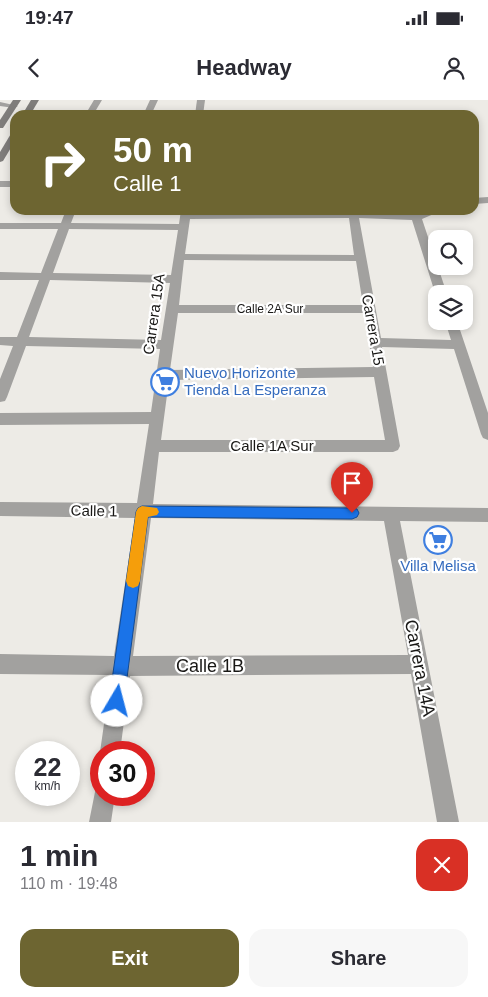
<!DOCTYPE html>
<meta charset="utf-8">
<style>
body{margin:0;font-family:Arial,sans-serif;background:#f7f7f7;color:#2b2b33;height:100vh;display:flex;flex-direction:column;font-size:19px;white-space:nowrap}
*{box-sizing:border-box;margin:0}
p{font-size:16px;color:#7c7c81}
.icon{flex:none;width:28px;height:28px;fill:none;stroke:currentColor;stroke-width:2;stroke-linecap:round;stroke-linejoin:round}
.map{position:relative;height:722px;overflow:hidden}
.sheet{display:flex;flex-direction:column;background:#fff;flex:1}
.sheet>*{flex:none}
.top-card{position:absolute;left:10px;top:10px;width:469px;height:105px;border-radius:15px;box-shadow:0 2px 8px #0003;background:#6d6531;color:#fff;overflow:hidden}
.fabs{position:absolute;left:428px;top:130px;display:grid;gap:10px}
.fabs a{display:grid;place-items:center;width:45px;height:45px;border-radius:10px;background:#fff;box-shadow:0 2px 8px #0003;font-size:25px}
.speed{position:absolute;left:15px;top:641px;display:flex;gap:10px;font-size:25px;font-weight:700;text-align:center}
.speed>*{display:grid;place-content:center;width:65px;height:65px;border-radius:50%;background:#fff;box-shadow:0 2px 8px #0003;line-height:1}
.speed small{font-size:12px;font-weight:400}
.speed .limit{border:8px solid #d22;background:#fff;color:#111}
.pin{position:absolute;display:grid;place-items:center;width:42px;height:42px;color:#fff;margin:-51px -21px;border-radius:50% 50% 50% 0;rotate:-45deg;box-shadow:0 0 5px #0007}
.pin .icon{rotate:45deg}
.me{position:absolute;width:55px;margin:-28px;rotate:8deg;stroke-linejoin:round;filter:drop-shadow(0 0 4px #0008)}
.turn{display:flex;align-items:center;gap:18px;height:105px;padding:0 20px;font-size:22px}
.turn .icon{width:65px;height:65px;stroke-width:2.5}
.turn b{display:block;font-size:35px;line-height:42px}
.round{display:grid;place-items:center;flex:none;width:52px;height:52px;border-radius:15px;background:#f7f7f7}
.overview{display:flex;align-items:center;justify-content:space-between;height:85px;padding:0 20px}
h1{font-size:30px;font-weight:800;line-height:38px}
.button{display:flex;gap:10px;margin-top:auto;padding:10px 20px}
.button a{flex:1;height:58px;border-radius:15px;background:#6d6531;color:#fff;font-size:20px;font-weight:800;line-height:58px;text-align:center}
.button a+a{background:#f7f7f7;color:#2b2b33}
.status{display:flex;justify-content:space-between;align-items:center;height:35px;padding:0 25px;background:#fff;direction:ltr}
.status svg{height:14px;fill:currentColor}
header{display:flex;justify-content:space-between;align-items:center;height:65px;padding:0 20px;background:#fff;font-size:22px;font-weight:800}
.map>svg:first-child{display:block}
</style>
<div class="status"><b>19:47</b><svg viewBox="0 0 49 12"><path d="M0 12V9h3v3zM5 12V6h3v6zM10 12V3h3v9zM15 12V0h3v12zM26 1h20v11H26zM47 4h2v5h-2z"/></svg></div>
<header><svg class="icon" aria-label="back" viewBox="0 0 24 24"><path d="M15 5l-7 7 7 7"/></svg>Headway<svg class="icon" aria-label="person" viewBox="0 0 24 24"><circle cx="12" cy="8" r="4"/><path d="M4 21q1-7 8-7t8 7"/></svg></header>
<div class="map">
<svg width="488" height="722" viewBox="0 0 488 722">
<rect width="100%" height="100%" fill="#edebe6"/>
<g fill="none" stroke-linecap="round" stroke-linejoin="round">
<path stroke="#a3a19d" stroke-width="2" stroke-dasharray="1 1" stroke-linecap="butt" d="M43 13 57 15"/>
<g fill="#a2a19f" fill-rule="evenodd">
<path d="M94 0H102L93 15H85Z"/>
<path d="M150 0H158L151 15H145L144 13Z"/>
<path d="M197 0H205L203 15H195Z"/>
<path d="M0 2 18 6 14 8 0 6Z"/>
<rect x="0" y="81" width="15" height="6"/>
<path d="M488 97V103L474 104V98Z"/>
<path d="M66 110H76L71 123 179 124 181 110H191V113L391 112 415 114 428 110H443L422 119 447 194H436V196L412 120 359 118 381 238 451 240 445 221H457L488 313V340L483 338 481 334 454 249 382 247 400 346 398 350 393 352H159L153 404 488 408V422L400 421 459 722H437L411 574 130 576 120 652H101V656L100 652 111 575 0 574V554L114 556 135 418 0 416V402L137 403 149 324 0 325V313L151 312 160 249 26 246 7 297 5 301 0 302V279L13 246 0 245V237H17L39 180H0V172L41 173 58 129H0V123H61ZM349 118 354 155 185 154 190 119ZM69 129 178 130 171 175 53 173ZM184 160 356 161 363 205H179ZM50 180 170 183 161 240 29 237ZM178 213H364L373 267 170 270ZM374 277 385 340H161L169 280ZM151 418 384 421 408 555 133 556Z"/>
<path d="M101 685V695H115L111 722H89L96 687Z"/>
</g>
<g fill="#7f7d7b" fill-rule="evenodd">
<path d="M13 0H21L3 28H0V20Z"/>
<path d="M31 0H39L30 15H22Z"/>
<path d="M15 31V41L3 61 0 62V52L12 32Z"/>
</g>
</g>
<path fill="#1a73e8" stroke="#114b97" d="M142 406 352 408 357 409 359 413 357 417 352 419 148 417 124 601 122 606 117 608 111 606 109 601 136 412 138 408Z"/>
<path fill="#f59e0b" d="M142 406 157 408 159 412 157 415 148 417 140 481 138 486 133 488 128 486 126 481 136 412 138 408Z"/>
<defs>
<symbol id="supermarket-ring" viewBox="-11 -11 22 22"><circle r="9.5" fill="#fff" stroke="#3f7fe0" stroke-width="1.5"/><path d="M-6-5.5h2.5l.6 2H6L4.5 2H-2.5L-4.4-4H-6ZM-1.5 3.2a1.3 1.3 0 1 0 .1 0ZM3 3.2a1.3 1.3 0 1 0 .1 0Z" fill="#3f7fe0"/></symbol>
</defs>
<g fill-rule="evenodd">
<use href="#supermarket-ring" x="149" y="266" width="32" height="32"/>
<use href="#supermarket-ring" x="422" y="424" width="32" height="32"/>
</g>
<g text-anchor="middle" stroke-width="4.5" stroke-linejoin="round" paint-order="stroke">
<g font-size="12" fill="#181715" stroke="#fff">
<text x="270" y="213">Calle 2A Sur</text>
</g>
<g font-size="15" fill="#181715" stroke="#fff">
<text transform="translate(154 214) rotate(-82)" y="5">Carrera 15A</text>
<text transform="translate(373 230) rotate(80)" y="5">Carrera 15</text>
<text x="272" y="351">Calle 1A Sur</text>
<text transform="translate(94 411) rotate(1)" y="5">Calle 1</text>
</g>
<g font-size="15" fill="#366cbe" stroke="#fff" text-anchor="start">
<text x="184" y="278">Nuevo Horizonte<tspan x="184" dy="17">Tienda La Esperanza</tspan></text>
<text x="438" y="471" text-anchor="middle">Villa Melisa</text>
</g>
<g font-size="18" fill="#181715" stroke="#fff">
<text x="210" y="572">Calle 1B</text>
<text transform="translate(420 568) rotate(79)" y="6">Carrera 14A</text>
</g>
</g>
</svg>
<div class="fabs">
<a><svg class="icon" aria-label="search" viewBox="0 0 24 24"><circle cx="10" cy="10" r="6"/><path d="M15 15l6 6"/></svg></a>
<a><svg class="icon" aria-label="layers" viewBox="0 0 24 24"><path d="M12 4l9 5-9 5-9-5zM3 14l9 5 9-5"/></svg></a>
</div>
<div class="speed"><div>22<small>km/h</small></div><div class="limit">30</div></div>
<div class="pin" style="left:352px;top:413px;background:#d93025"><svg class="icon" aria-label="arrive" viewBox="0 0 24 24"><path d="M6 21V4h12l-3 4 3 4H6"/></svg></div>
<svg class="me" style="left:117px;top:601px" viewBox="-20 -20 40 40"><circle r="19" fill="#fff"/><path d="M0-13L10 11 0 6-10 11z" fill="#1a73e8"/></svg>
<div class="top-card">
<div class="turn"><svg class="icon" aria-label="right" viewBox="0 0 24 24"><path d="M7 20v-9h11M14 6l5 5-5 5"/></svg><div><b>50 m</b>Calle 1</div></div>
</div>
</div>
<section class="sheet">
<div class="overview"><div><h1>1 min</h1><p>110 m · 19:48</p></div><a class="round" style="background:#d93025;color:#fff"><svg class="icon" aria-label="close" viewBox="0 0 24 24"><path d="M6 6l12 12M18 6L6 18"/></svg></a></div>
<div class="button"><a>Exit</a><a>Share</a></div>
</section>
